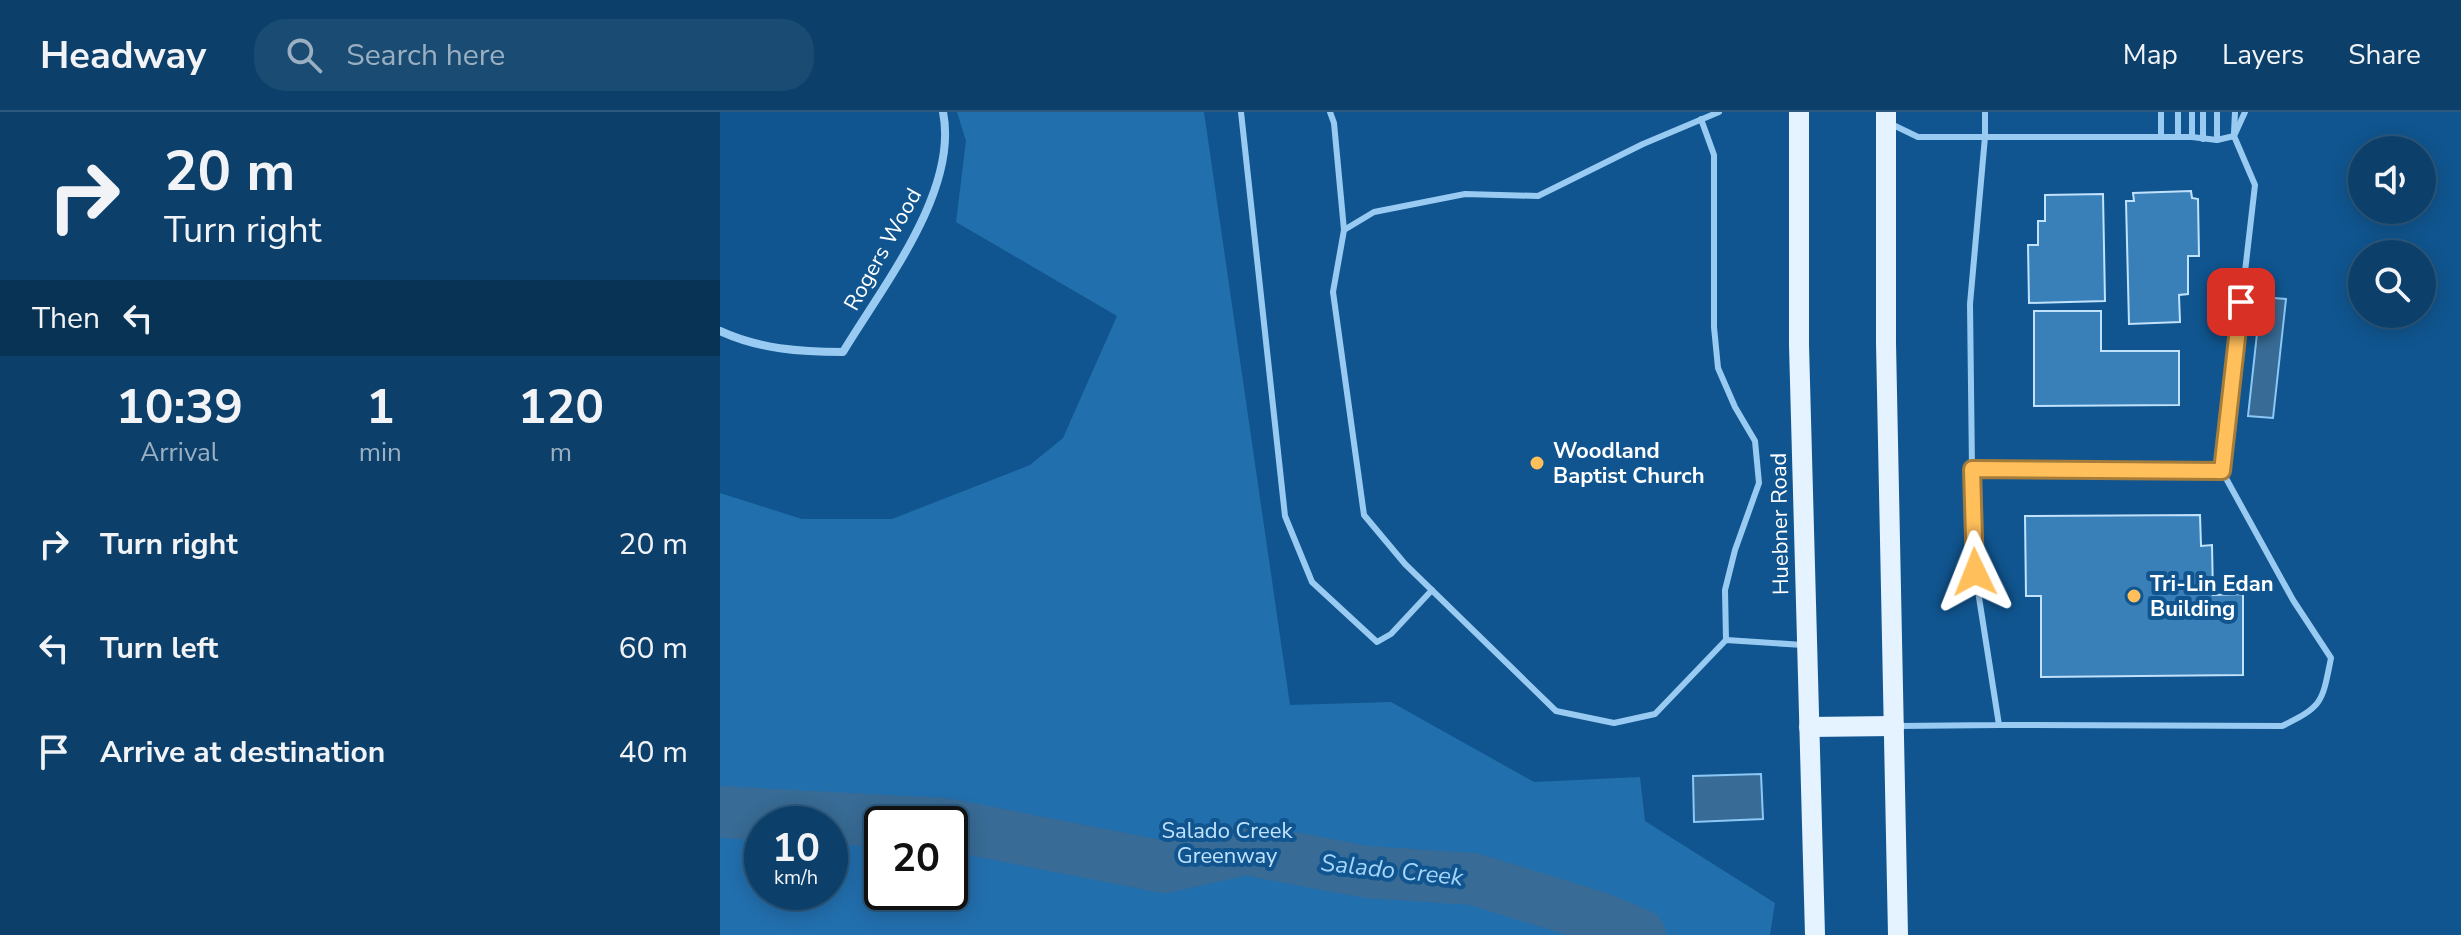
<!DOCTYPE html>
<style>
body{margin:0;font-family:"Nunito Sans",sans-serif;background:#1a4b73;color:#f1f3f6;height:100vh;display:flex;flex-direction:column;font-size:30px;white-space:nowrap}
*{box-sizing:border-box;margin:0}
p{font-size:26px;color:#9aafc1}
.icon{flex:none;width:44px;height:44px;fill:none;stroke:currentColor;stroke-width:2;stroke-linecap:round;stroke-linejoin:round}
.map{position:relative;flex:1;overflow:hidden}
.sheet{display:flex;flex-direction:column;background:#0c406b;width:720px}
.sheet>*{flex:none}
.top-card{background:#0c406b;color:#f1f3f6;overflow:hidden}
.controls{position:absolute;left:1628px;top:24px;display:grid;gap:16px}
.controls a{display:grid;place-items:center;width:88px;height:88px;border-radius:50%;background:#0c406b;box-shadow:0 4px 20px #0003,0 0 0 2px #2c597e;font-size:40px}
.speed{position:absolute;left:24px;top:694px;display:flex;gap:16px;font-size:40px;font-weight:700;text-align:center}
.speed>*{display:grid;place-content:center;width:104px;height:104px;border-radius:50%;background:#0c406b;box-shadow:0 4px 20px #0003,0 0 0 2px #2c597e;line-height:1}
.speed small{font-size:20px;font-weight:400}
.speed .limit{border:4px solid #111;border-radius:12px;background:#fff;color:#111}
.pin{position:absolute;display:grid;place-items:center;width:68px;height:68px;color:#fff;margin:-34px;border-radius:16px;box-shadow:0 4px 12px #0006}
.me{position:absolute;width:88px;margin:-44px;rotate:358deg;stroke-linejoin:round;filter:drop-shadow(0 0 6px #0008)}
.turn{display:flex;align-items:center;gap:28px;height:168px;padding:0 32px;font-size:36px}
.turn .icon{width:104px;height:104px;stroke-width:2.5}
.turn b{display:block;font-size:56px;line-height:68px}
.then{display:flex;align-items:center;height:76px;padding:0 32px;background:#0003;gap:16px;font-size:30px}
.eta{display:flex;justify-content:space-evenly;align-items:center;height:136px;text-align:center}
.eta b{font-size:48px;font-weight:700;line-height:56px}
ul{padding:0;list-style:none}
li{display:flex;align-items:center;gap:24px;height:104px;padding:0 32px}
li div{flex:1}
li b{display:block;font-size:30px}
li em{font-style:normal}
header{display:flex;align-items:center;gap:48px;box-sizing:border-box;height:112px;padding:0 40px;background:#0c406b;border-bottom:2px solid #2c597e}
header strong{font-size:38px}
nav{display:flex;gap:44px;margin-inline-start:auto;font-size:28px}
.search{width:560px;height:72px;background:#1a4b73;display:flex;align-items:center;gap:20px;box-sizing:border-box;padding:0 28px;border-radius:32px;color:#9aafc1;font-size:30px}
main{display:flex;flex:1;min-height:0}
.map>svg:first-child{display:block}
</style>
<header>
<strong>Headway</strong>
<div class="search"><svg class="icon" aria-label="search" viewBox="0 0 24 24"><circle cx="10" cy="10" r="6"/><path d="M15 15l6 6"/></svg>Search here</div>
<nav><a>Map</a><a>Layers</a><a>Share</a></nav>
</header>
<main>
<section class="sheet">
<div class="top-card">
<div class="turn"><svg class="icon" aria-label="right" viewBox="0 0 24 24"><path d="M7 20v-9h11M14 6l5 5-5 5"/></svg><div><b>20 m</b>Turn right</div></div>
<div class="then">Then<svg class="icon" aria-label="left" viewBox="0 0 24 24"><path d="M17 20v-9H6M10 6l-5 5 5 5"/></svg></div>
</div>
<div class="eta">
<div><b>10:39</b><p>Arrival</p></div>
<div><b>1</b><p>min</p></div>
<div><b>120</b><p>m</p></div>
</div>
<ul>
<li><svg class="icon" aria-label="right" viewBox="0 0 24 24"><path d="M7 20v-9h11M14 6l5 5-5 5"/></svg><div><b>Turn right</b></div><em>20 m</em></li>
<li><svg class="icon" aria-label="left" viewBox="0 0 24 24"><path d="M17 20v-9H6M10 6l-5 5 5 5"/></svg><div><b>Turn left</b></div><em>60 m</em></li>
<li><svg class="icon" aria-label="arrive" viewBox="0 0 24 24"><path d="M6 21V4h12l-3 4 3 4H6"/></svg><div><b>Arrive at destination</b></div><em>40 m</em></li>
</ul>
</section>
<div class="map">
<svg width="1741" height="823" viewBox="0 0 1741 823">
<rect width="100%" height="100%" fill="#10558f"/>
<path fill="#226fae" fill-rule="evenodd" d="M237 0H484L570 593 671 590 814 670 920 665 925 709 1055 791 1050 823H0V381L82 407H172L310 353 343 326 397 204 236 110 246 29ZM42 712H110V780H42ZM162 712H230V780H162Z"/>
<g fill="#386b95" stroke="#8bc8f6" stroke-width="2">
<path d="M1541 185 1566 187 1553 306 1528 304Z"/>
<path d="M1041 662 1043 707 974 710 973 664Z"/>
</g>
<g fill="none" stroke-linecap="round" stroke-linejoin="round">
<g stroke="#386b95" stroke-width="52">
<path d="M0 700 223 712"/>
<path d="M230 713 444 755 525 737 647 760 753 767 877 805 920 823"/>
</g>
</g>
<g fill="#397fb8" stroke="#c1e2fd" stroke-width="2">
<path d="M1471 79 1472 86 1478 87 1479 144H1468V182L1459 183 1460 210 1409 212 1406 89H1414L1413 81Z"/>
<path d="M1383 82 1385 189 1309 191 1308 133H1318V109H1325V83Z"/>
<path d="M1314 199H1381V239H1459V293L1314 294Z"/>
<path d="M1480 403 1481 434 1492 433 1493 483 1523 482V563L1321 565V484H1306L1305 404Z"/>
</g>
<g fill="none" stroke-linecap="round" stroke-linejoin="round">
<g stroke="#99cbf2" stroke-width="6">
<path d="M521 0 565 404 592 470 657 530 671 522 712 478"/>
<path d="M610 0 614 11 624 118"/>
<path d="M999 0 923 32 818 84 745 82 654 100 624 118 613 180 644 403 685 452 836 599 894 611 935 602 1006 528 1083 533"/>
<path d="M1458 0V25"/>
<path d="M981 7 994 43V215L998 256 1015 295 1035 329 1039 371 1015 438 1005 478 1006 528"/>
<path d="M1169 11 1198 25H1472L1497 28 1514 24 1535 73 1502 359 1252 357 1250 192 1265 25V0"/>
<path d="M1514 21 1515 0"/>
<path d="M1514 24 1525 0"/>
<path d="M1441 25V0"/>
<path d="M1472 25V0"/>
<path d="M1483 27V0"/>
<path d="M1497 28V0"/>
<path d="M1279 613 1562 614C1603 594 1602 591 1611 546L1573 488 1502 359"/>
<path d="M1178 614 1279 613 1255 460 1252 357"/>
</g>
<path stroke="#99cbf2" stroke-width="8" d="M0 219C39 237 80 240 123 240 162 175 239 79 223 0"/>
<g stroke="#e5f2ff" stroke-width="20">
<path d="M1079 0V233L1095 823"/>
<path d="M1166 0V231L1178 823"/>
<path d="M1089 615 1174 614"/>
</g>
</g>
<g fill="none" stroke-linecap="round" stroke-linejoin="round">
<defs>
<path id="route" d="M1255 460 1252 357 1502 359 1521 190"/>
</defs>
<use href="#route" stroke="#a67c3b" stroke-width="20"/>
<use href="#route" stroke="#ffbf5b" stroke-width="14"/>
</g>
<g fill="#ffbf5b" stroke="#10558f" stroke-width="3">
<circle cx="817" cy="351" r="8"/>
<circle cx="1414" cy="484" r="8"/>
</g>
<g text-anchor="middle" stroke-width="8" stroke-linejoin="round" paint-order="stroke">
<g font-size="22" fill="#fff" stroke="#10558f">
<text transform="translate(162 137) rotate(-61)" y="8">Rogers Wood</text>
<text transform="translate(1059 412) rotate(-91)" y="8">Huebner Road</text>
</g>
<g font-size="22" font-weight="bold" fill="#fff" stroke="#10558f" text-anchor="start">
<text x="833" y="346">Woodland<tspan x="833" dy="25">Baptist Church</tspan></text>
<text x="1430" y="479">Tri-Lin Edan<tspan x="1430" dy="25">Building</tspan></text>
</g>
<g font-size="22" fill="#c1e2fd" stroke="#10558f">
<text x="507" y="726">Salado Creek<tspan x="507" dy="25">Greenway</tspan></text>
</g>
<g font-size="24" font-style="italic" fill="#a5d5fa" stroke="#10558f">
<text transform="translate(672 758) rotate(6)" y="8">Salado Creek</text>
</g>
</g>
</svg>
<div class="controls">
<a><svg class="icon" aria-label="sound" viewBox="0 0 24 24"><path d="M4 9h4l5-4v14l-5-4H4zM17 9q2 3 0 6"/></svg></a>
<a><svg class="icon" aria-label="search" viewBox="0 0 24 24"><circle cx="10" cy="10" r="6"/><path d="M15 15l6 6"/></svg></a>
</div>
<div class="speed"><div>10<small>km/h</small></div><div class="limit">20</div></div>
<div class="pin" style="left:1521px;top:190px;background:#d93025"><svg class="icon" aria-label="arrive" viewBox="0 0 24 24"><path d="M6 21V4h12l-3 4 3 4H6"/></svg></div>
<svg class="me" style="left:1255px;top:460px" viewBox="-20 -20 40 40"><path d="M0-17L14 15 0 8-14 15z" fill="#ffbf5b" stroke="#fff" stroke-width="4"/></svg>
</div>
</main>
